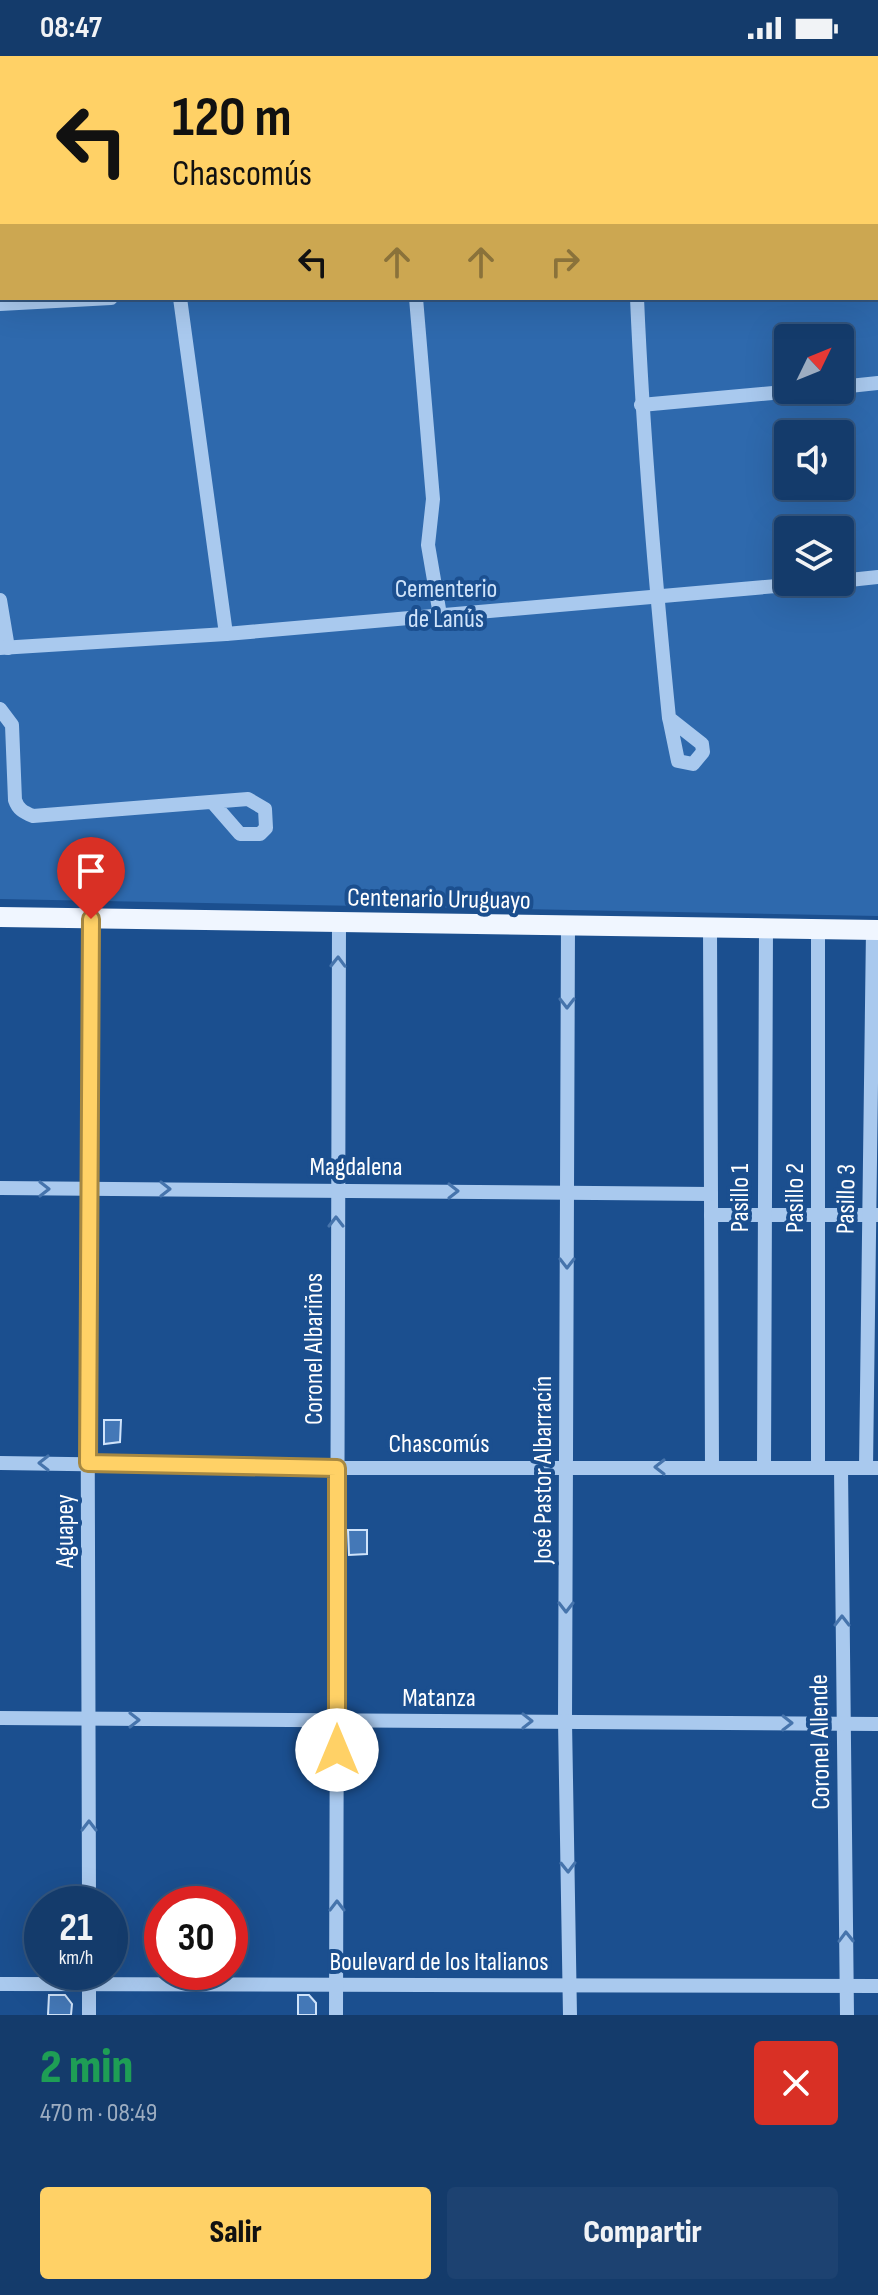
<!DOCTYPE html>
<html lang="es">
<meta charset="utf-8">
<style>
body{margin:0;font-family:"Sofia Sans Condensed",sans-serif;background:#1d4271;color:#f1f3f6;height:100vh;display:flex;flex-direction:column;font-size:30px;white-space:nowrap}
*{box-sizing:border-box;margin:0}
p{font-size:26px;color:#9dadc1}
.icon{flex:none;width:44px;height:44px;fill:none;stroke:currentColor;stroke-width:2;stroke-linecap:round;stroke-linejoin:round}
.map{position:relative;height:1959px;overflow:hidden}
.sheet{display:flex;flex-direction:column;background:#143b6b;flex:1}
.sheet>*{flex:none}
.top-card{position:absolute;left:0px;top:0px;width:878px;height:244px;box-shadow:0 8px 32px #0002,0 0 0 2px #33557e;background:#ffd166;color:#111;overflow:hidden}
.needle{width:52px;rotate:47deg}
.controls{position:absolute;left:774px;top:268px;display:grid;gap:16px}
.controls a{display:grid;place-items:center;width:80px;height:80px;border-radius:8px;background:#143b6b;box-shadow:0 8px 32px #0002,0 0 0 2px #33557e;font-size:40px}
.speed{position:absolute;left:24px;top:1830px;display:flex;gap:16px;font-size:40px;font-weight:700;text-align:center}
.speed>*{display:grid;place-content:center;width:104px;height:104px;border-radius:50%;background:#143b6b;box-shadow:0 8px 32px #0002,0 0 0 2px #33557e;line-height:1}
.speed small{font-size:20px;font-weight:400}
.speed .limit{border:12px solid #d22;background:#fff;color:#111}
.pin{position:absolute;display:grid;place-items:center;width:68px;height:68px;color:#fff;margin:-82px -34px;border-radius:50% 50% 50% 0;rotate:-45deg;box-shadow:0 0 8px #0007}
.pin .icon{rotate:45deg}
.me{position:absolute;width:88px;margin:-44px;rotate:0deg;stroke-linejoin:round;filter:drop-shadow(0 0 6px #0008)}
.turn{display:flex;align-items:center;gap:28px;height:168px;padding:0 40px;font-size:36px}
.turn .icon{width:104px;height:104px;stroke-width:2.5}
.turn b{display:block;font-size:56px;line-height:68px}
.lanes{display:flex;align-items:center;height:76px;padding:0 40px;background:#0003;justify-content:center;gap:40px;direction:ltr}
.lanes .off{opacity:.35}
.round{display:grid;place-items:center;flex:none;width:84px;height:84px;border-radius:8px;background:#1d4271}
.headline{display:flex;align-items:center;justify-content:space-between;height:136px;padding:0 40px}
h1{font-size:48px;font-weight:800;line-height:60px;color:#1e9e55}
.action{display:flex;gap:16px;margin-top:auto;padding:16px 40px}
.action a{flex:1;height:92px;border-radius:8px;background:#ffd166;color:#111;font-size:32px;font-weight:800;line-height:92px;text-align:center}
.action a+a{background:#1d4271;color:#f1f3f6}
.status{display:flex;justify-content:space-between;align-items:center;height:56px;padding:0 40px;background:#143b6b;direction:ltr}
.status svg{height:22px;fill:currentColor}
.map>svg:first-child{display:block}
</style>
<div class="status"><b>08:47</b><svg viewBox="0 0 49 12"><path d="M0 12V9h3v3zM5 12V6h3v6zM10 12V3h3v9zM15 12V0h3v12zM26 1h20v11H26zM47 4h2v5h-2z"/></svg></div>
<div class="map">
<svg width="878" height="1959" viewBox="0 0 878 1959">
<rect width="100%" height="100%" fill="#1b4f8f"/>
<path fill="#2e69ad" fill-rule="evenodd" d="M0 0H878V860L0 843ZM2 2H876V242H2ZM788 282H840V334H788ZM788 378H840V430H788ZM788 474H840V526H788Z"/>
<g fill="#4478b7" stroke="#cfe3fa" stroke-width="2">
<path d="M104 1364H121L120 1386 104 1388Z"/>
<path d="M348 1474H367V1498L349 1499Z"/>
<path d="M49 1939H65L72 1948 71 1959H48Z"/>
<path d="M298 1939H309L316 1947V1959H298Z"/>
</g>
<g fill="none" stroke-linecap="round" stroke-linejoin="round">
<g stroke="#a9c9ee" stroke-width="14">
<path d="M179 0V2"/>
<path d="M617 0V2"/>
<path d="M872 0V2"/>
<path d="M876 46 878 70"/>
<path d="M876 180H878"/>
<path d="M180 242 226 578"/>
<path d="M416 242 433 443 428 489 440 559"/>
<path d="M637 242C643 382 655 522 669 662L670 666 678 705 693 708 703 696 702 688 669 662"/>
<path d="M0 248 111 242"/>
<path d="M840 331 878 327"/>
<path d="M641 349 805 334"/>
<path d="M840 525 878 521"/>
<path d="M0 544 8 592"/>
<path d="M0 592 226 578 823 526"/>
<path d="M0 653 12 669 15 744C18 753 23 756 33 760L248 743 265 753 266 772 260 778H240L213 747"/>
<path d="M568 869 565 1665 570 1959"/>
<path d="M710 871 712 1411"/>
<path d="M0 1132 711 1138"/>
<path d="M711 1159H878"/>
<path d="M0 1407 337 1412H878"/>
<path d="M764 1412 766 872"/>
<path d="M818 1412V873"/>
<path d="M841 1412 847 1959"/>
<path d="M866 1412 873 873"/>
<path d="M0 1662 878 1668"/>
<path d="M89 1848 87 1133 91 863"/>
<path d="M0 1928 878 1930"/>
<path d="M89 1959V1916"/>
<path d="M336 1959 339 866"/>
</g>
<path stroke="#f0f6ff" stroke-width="20" d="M0 861 878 874"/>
</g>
<defs><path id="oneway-chevron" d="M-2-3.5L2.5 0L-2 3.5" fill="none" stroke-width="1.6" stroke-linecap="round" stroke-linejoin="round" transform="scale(2)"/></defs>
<g stroke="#4674ac">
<use href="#oneway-chevron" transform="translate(338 906) rotate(-89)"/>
<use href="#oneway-chevron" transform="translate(567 947) rotate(90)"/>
<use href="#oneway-chevron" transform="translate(44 1133)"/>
<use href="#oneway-chevron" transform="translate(165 1133)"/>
<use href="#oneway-chevron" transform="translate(453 1135)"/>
<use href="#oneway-chevron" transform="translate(336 1166) rotate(-90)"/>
<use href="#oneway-chevron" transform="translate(567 1207) rotate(90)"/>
<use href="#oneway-chevron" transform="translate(44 1407) rotate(-180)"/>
<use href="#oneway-chevron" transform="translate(660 1411) rotate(-180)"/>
<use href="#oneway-chevron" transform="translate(566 1551) rotate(90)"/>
<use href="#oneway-chevron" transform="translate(842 1565) rotate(-90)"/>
<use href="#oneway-chevron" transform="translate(134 1664)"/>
<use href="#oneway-chevron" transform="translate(527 1665)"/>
<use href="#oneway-chevron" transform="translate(787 1667) rotate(1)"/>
<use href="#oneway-chevron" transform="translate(89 1770) rotate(-90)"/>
<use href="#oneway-chevron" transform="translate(568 1811) rotate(89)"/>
<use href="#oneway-chevron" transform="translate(337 1850) rotate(-90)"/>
<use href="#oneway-chevron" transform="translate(846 1881) rotate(-91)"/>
</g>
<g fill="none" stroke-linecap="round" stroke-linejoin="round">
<defs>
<path id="route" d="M91 863 88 1407 337 1412V1694"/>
</defs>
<use href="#route" stroke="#a68842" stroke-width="20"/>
<use href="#route" stroke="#ffd166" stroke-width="14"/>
</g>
<g text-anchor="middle" stroke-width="8" stroke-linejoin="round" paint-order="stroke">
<g font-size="26" fill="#cfe3fa" stroke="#1b4f8f">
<text x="446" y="541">Cementerio<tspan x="446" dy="30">de Lanús</tspan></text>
</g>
<g font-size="26" fill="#fff" stroke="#1b4f8f">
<text transform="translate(439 842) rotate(1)" y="9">Centenario Uruguayo</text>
<text x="356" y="1119">Magdalena</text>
<text transform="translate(739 1142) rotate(-90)" y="9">Pasillo 1</text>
<text transform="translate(794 1142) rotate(-90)" y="9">Pasillo 2</text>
<text transform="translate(845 1143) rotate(-89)" y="9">Pasillo 3</text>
<text transform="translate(313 1293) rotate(-90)" y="9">Coronel Albariños</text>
<text x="439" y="1396">Chascomús</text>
<text transform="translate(542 1414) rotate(-90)" y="9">José Pastor Albarracín</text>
<text transform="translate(64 1475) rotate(-90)" y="9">Aguapey</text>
<text x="439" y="1650">Matanza</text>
<text transform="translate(819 1686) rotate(-91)" y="9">Coronel Allende</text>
<text x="439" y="1914">Boulevard de los Italianos</text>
</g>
</g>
</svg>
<div class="controls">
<a><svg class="needle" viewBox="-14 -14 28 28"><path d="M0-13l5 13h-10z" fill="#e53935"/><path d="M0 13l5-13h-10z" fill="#9dadc1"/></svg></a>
<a><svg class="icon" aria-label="sound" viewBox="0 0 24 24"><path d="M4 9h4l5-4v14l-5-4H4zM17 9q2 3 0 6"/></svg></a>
<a><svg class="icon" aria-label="layers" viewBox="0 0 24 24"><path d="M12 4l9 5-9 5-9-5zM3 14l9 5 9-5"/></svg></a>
</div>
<div class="speed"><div>21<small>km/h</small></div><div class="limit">30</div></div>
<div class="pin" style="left:91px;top:863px;background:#d93025"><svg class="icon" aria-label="arrive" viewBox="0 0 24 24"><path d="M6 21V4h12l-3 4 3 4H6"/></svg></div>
<svg class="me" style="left:337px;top:1694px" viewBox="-20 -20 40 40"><circle r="19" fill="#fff"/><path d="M0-13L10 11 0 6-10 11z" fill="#ffd166"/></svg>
<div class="top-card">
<div class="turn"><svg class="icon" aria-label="left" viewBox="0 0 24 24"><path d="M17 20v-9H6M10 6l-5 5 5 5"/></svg><div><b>120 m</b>Chascomús</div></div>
<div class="lanes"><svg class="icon" aria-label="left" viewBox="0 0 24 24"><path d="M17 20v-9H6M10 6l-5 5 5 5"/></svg><svg class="icon off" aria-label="ahead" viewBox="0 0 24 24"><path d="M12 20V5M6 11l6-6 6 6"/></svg><svg class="icon off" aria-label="ahead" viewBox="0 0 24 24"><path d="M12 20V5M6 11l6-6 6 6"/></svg><svg class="icon off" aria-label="right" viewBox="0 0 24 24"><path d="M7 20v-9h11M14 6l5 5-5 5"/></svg></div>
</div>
</div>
<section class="sheet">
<div class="headline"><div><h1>2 min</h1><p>470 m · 08:49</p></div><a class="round" style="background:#d93025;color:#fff"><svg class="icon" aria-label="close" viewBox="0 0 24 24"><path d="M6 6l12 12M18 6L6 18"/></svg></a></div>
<div class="action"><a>Salir</a><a>Compartir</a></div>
</section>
